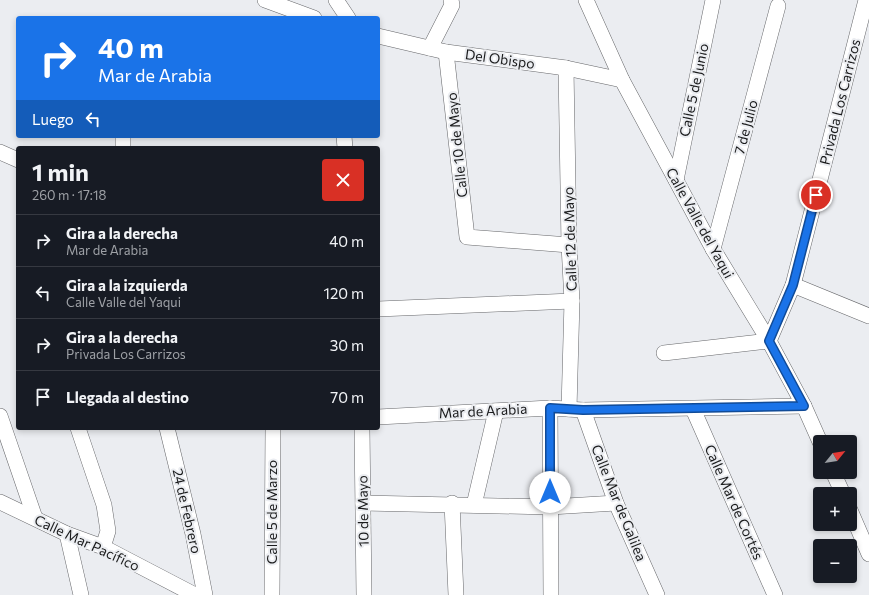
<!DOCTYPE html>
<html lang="es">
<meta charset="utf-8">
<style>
body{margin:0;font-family:Commissioner,sans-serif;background:#20242c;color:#f1f3f6;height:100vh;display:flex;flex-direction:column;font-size:15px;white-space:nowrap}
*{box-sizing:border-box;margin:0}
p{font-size:13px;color:#9ea1a6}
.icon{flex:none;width:22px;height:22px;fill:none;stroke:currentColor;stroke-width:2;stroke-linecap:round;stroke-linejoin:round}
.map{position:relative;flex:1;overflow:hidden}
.drawer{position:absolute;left:16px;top:146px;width:364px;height:284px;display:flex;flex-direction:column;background:#171b24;border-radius:4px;box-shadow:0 2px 6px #0003}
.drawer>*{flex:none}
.top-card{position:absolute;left:16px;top:16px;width:364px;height:122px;border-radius:4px;box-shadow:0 2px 6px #0003;background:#1a73e8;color:#fff;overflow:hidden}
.needle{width:26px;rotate:60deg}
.tools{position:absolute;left:813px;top:435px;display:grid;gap:8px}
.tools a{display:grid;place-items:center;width:44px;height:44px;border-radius:4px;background:#171b24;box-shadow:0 2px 6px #0003;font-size:20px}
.pin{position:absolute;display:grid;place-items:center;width:34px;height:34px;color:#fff;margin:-17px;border:2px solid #fff;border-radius:50%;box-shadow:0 1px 4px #0007}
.me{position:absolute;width:44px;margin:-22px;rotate:0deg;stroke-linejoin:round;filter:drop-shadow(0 0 3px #0008)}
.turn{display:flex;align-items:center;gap:14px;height:84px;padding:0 16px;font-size:18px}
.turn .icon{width:52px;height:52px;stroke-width:2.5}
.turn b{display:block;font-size:28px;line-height:34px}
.then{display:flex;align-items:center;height:38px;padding:0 16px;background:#0003;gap:8px;font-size:15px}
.round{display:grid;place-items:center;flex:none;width:42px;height:42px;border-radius:4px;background:#20242c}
.summary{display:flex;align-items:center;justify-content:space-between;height:68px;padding:0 16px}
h1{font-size:24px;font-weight:700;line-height:30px}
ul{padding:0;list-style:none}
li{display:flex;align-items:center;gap:12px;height:52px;padding:0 16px;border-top:1px solid #363941}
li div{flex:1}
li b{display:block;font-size:15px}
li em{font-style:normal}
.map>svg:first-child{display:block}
</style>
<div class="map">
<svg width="869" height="595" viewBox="0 0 869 595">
<rect width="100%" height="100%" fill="#ebedf1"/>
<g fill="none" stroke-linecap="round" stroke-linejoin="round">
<defs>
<g id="minor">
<path d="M265 0 314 18"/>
<path d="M336 0 348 18"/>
<path d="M586 0 622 80 713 249 769 341 804 406 820 442"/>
<path d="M378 36 446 52 566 68 622 80"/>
<path d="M430 48 452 5 451 0"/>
<path d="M446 52 467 237 569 245"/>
<path d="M566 68 569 245 572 301 569 409"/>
<path d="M123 136V148"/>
<path d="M344 136 345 148"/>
<path d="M0 152 18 160"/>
<path d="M676 180 713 0"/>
<path d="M713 249 778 6"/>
<path d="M793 285 869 316"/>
<path d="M378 309 572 301"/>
<path d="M664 353 769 341 793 285 866 0"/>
<path d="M550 408 551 595"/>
<path d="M693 409 775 595"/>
<path d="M583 410 616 503 657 595"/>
<path d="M0 416 35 518"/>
<path d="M378 417 550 408 583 410 804 406"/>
<path d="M78 428 104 505 108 531 103 547"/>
<path d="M167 428 193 534 205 595"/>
<path d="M362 428 364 595"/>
<path d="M833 472 843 494"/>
<path d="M0 502 67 534 103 547 195 595"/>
<path d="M363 503 550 507 616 503"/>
<path d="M452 503 456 595"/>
<path d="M474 505 496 411"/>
<path d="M850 510 869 554"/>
<path d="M67 534 81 595"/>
<path d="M272 595 273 428"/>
</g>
</defs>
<use href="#minor" stroke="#66676a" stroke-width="16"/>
<use href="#minor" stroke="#fff" stroke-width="15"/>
</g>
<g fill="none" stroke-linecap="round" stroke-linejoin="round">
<defs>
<path id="route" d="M550 492V408L583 410 804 406 769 341 793 285 816 195"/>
</defs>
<use href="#route" stroke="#114b97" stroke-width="10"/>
<use href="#route" stroke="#1a73e8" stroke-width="7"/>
</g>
<g text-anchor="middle" stroke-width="4" stroke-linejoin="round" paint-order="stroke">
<g font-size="14" fill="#1a1b1c" stroke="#ebedf1">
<text transform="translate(500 59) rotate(8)" y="5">Del Obispo</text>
<text transform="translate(694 90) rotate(-78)" y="5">Calle 5 de Junio</text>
<text transform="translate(840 102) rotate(-76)" y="5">Privada Los Carrizos</text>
<text transform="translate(746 127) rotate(-75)" y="5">7 de Julio</text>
<text transform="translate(457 145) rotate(-96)" y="5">Calle 10 de Mayo</text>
<text transform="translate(700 223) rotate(61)" y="5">Calle Valle del Yaqui</text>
<text transform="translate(570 239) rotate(-92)" y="5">Calle 12 de Mayo</text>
<text transform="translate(483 411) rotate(-3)" y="5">Mar de Arabia</text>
<text transform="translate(734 502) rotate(66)" y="5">Calle Mar de Cortés</text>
<text transform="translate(619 503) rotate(68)" y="5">Calle Mar de Galilea</text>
<text transform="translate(187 511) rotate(77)" y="5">24 de Febrero</text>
<text transform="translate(363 511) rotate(-91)" y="5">10 de Mayo</text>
<text transform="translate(272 512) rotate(-90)" y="5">Calle 5 de Marzo</text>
<text transform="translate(87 543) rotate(25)" y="5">Calle Mar Pacífico</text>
</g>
</g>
</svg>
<div class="tools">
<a><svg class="needle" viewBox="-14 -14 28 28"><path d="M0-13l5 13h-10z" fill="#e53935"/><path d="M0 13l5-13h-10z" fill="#9ea1a6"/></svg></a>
<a>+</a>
<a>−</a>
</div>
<div class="pin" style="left:816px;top:195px;background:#d93025"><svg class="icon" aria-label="arrive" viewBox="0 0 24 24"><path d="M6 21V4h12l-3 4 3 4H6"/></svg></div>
<svg class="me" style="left:550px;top:492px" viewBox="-20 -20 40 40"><circle r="19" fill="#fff"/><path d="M0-13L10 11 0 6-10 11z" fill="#1a73e8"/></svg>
<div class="top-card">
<div class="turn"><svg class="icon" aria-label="right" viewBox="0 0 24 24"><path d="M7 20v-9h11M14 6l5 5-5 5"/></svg><div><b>40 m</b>Mar de Arabia</div></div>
<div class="then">Luego<svg class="icon" aria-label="left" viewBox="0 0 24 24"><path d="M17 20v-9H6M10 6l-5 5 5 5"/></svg></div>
</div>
<section class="drawer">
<div class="summary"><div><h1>1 min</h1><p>260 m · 17:18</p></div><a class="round" style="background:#d93025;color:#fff"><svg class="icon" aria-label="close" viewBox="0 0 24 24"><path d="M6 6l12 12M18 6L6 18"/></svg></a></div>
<ul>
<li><svg class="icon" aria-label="right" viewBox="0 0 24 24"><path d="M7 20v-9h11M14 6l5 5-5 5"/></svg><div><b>Gira a la derecha</b><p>Mar de Arabia</p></div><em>40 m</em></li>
<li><svg class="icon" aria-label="left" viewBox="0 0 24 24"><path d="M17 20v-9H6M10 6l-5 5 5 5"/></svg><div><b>Gira a la izquierda</b><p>Calle Valle del Yaqui</p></div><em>120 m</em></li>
<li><svg class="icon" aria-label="right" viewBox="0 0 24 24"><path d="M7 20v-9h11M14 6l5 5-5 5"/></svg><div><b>Gira a la derecha</b><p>Privada Los Carrizos</p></div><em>30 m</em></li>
<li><svg class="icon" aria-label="arrive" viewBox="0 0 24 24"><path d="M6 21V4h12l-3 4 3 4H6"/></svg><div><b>Llegada al destino</b></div><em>70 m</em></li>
</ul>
</section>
</div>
